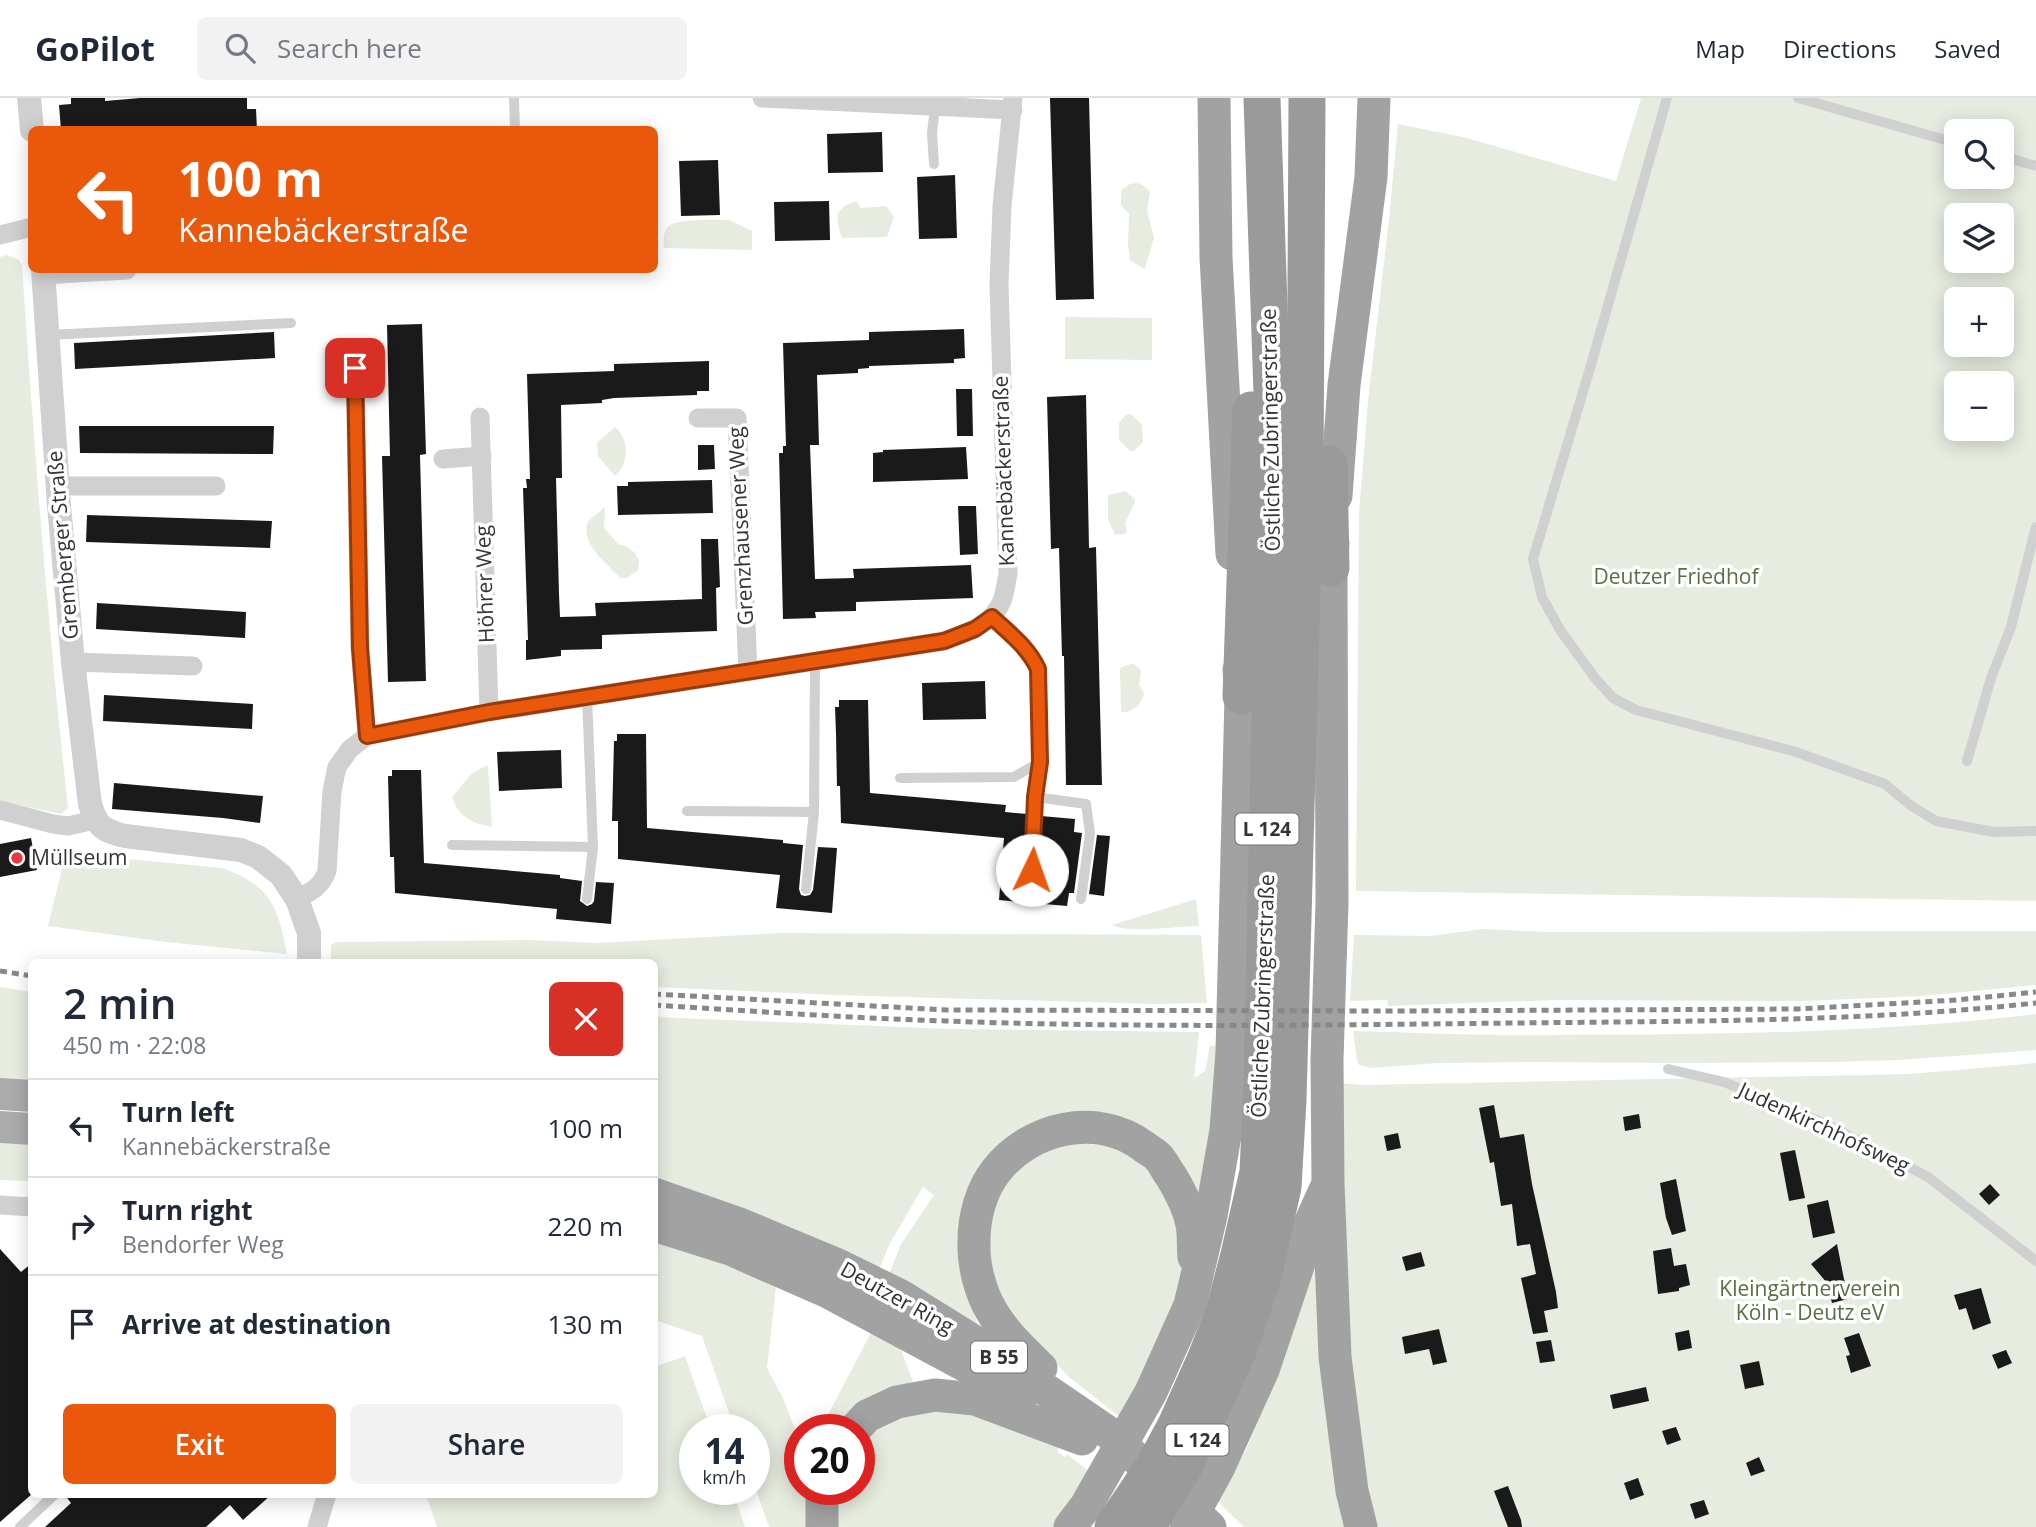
<!DOCTYPE html>
<meta charset="utf-8">
<style>
body{margin:0;font-family:"Open Sans",sans-serif;background:#f2f2f3;color:#1f2937;height:100vh;display:flex;flex-direction:column;font-size:26px;white-space:nowrap}
*{box-sizing:border-box;margin:0}
p{font-size:23px;color:#747a83}
.icon{flex:none;width:38px;height:38px;fill:none;stroke:currentColor;stroke-width:2;stroke-linecap:round;stroke-linejoin:round}
.map{position:relative;flex:1;overflow:hidden}
.sheet{position:absolute;left:28px;top:861px;width:630px;height:539px;display:flex;flex-direction:column;background:#fff;border-radius:10px;box-shadow:0 4px 18px #0003}
.sheet>*{flex:none}
.top-card{position:absolute;left:28px;top:28px;width:630px;height:147px;border-radius:10px;box-shadow:0 4px 18px #0003;background:#ea580c;color:#fff;overflow:hidden}
.buttons{position:absolute;left:1944px;top:21px;display:grid;gap:14px}
.buttons a{display:grid;place-items:center;width:70px;height:70px;border-radius:10px;background:#fff;box-shadow:0 4px 18px #0003;font-size:35px}
.speed{position:absolute;left:679px;top:1316px;display:flex;gap:14px;font-size:35px;font-weight:700;text-align:center}
.speed>*{display:grid;place-content:center;width:91px;height:91px;border-radius:50%;background:#fff;box-shadow:0 4px 18px #0003;line-height:1}
.speed small{font-size:18px;font-weight:400}
.speed .limit{border:10px solid #d22;background:#fff;color:#111}
.pin{position:absolute;display:grid;place-items:center;width:60px;height:60px;color:#fff;margin:-30px;border-radius:14px;box-shadow:0 4px 10px #0006}
.me{position:absolute;width:77px;margin:-38px;rotate:3deg;stroke-linejoin:round;filter:drop-shadow(0 0 5px #0008)}
.turn{display:flex;align-items:center;gap:24px;height:147px;padding:0 35px;font-size:32px}
.turn .icon{width:91px;height:91px;stroke-width:2.5}
.turn b{display:block;font-size:49px;line-height:60px}
.round{display:grid;place-items:center;flex:none;width:74px;height:74px;border-radius:10px;background:#f2f2f3}
.summary{display:flex;align-items:center;justify-content:space-between;height:119px;padding:0 35px}
h1{font-size:42px;font-weight:600;line-height:52px}
.button{display:flex;gap:14px;margin-top:auto;padding:14px 35px}
.button a{flex:1;height:80px;border-radius:10px;background:#ea580c;color:#fff;font-size:28px;font-weight:600;line-height:80px;text-align:center}
.button a+a{background:#f2f2f3;color:#1f2937}
ul{padding:0;list-style:none}
li{display:flex;align-items:center;gap:21px;height:98px;padding:0 35px;border-top:2px solid #e0e1e3}
li div{flex:1}
li b{display:block;font-size:26px}
li em{font-style:normal}
header{display:flex;align-items:center;gap:42px;box-sizing:border-box;height:98px;padding:0 35px;background:#fff;border-bottom:2px solid #e0e1e3}
header strong{font-size:33px}
nav{display:flex;gap:38px;margin-inline-start:auto;font-size:24px}
.search{width:490px;height:63px;background:#f2f2f3;display:flex;align-items:center;gap:18px;box-sizing:border-box;padding:0 24px;border-radius:10px;color:#747a83;font-size:26px}
.map>svg:first-child{display:block}
</style>
<header>
<strong>GoPilot</strong>
<div class="search"><svg class="icon" aria-label="search" viewBox="0 0 24 24"><circle cx="10" cy="10" r="6"/><path d="M15 15l6 6"/></svg>Search here</div>
<nav><a>Map</a><a>Directions</a><a>Saved</a></nav>
</header>
<div class="map">
<svg width="2036" height="1429" viewBox="0 0 2036 1429">
<rect width="100%" height="100%" fill="#fff"/>
<g fill="#e6ecdf" fill-rule="evenodd">
<path d="M1641 0H2036V803L1356 793 1359 416 1368 303 1389 121 1398 26 1463 39 1616 83ZM1956 33H2002V79H1956ZM1956 117H2002V163H1956ZM1956 201H2002V247H1956ZM1956 285H2002V331H1956Z"/>
<path d="M1137 85 1143 87 1150 94 1147 112 1154 140 1145 170H1142L1130 162 1128 146 1129 116 1121 107V92L1130 86Z"/>
<path d="M856 103 861 110 886 108 894 119 887 139 842 140C836 119 833 111 856 103Z"/>
<path d="M729 122 752 133V152L664 150C663 143 663 134 668 129 675 120 716 122 729 122Z"/>
<path d="M7 157 19 162 22 168C34 349 48 529 68 710L61 716 0 703V159Z"/>
<path d="M1065 219 1152 220V262L1065 261Z"/>
<path d="M1131 316 1142 327 1143 344 1134 353H1130L1119 342V325L1126 317Z"/>
<path d="M615 329C630 342 629 366 615 378L598 358 597 345Z"/>
<path d="M1125 393 1135 401V404L1125 425 1127 435 1115 437 1108 421V397Z"/>
<path d="M605 409 604 430 619 447 626 448 635 455 639 463 638 472 627 480H620C608 466 579 445 588 424 591 419 600 414 605 409Z"/>
<path d="M1130 566H1134L1141 572 1139 587 1144 595C1142 606 1132 616 1121 614L1120 570Z"/>
<path d="M488 667 492 729C472 725 458 719 452 699L472 675Z"/>
<path d="M66 755 222 770C271 787 278 809 287 856L166 844 48 828Z"/>
<path d="M1196 801 1199 828C1178 828 1127 836 1112 827Z"/>
<path d="M1482 831 1548 834 2036 833V887L1922 898 1805 903 1556 902 1388 908 1387 902 1350 903 1354 837 1431 838Z"/>
<path d="M782 835 1201 837 1207 905 1153 906 835 897 655 889 654 864H331V847L336 844 530 842 597 845Z"/>
<path d="M0 889 31 894V983L0 980Z"/>
<path d="M2036 916V952L1899 962 1832 964 1684 965 1537 964 1438 965 1372 970 1359 967 1357 962 1353 933C1405 934 1456 937 1507 937 1683 937 1860 937 2036 916Z"/>
<path d="M655 919 950 931 1199 934 1194 980 1205 973 1210 948 1221 947 1204 1117 1178 1062 1030 1030 961 1176 978 1227 888 1178 901 1146 934 1097 923 1089 890 1145 878 1174 795 1131 727 1104 655 1081Z"/>
<path d="M2036 965V1429H1368L1352 1341 1340 985 1361 987 1911 976Z"/>
<path d="M1061 1043 1126 1050 1172 1095 1184 1160 1180 1188 1125 1323 1069 1279 1000 1207 985 1129 1005 1078Z"/>
<path d="M0 1045 31 1047V1083L0 1082Z"/>
<path d="M654 1138 703 1156 776 1188 767 1270 783 1300 800 1344V1391H809L808 1429H769L754 1386V1332H735L702 1238 655 1222Z"/>
<path d="M1313 1157 1348 1429H1244L1218 1404 1246 1352 1274 1284Z"/>
<path d="M872 1233 900 1249 914 1286 869 1301 848 1314 836 1332H820Z"/>
<path d="M685 1258 711 1332H695V1391H732L745 1429H437L426 1397 654 1396 655 1269Z"/>
<path d="M920 1311 982 1314 1062 1346 1057 1353 1065 1359 1067 1356 1095 1378 1059 1429H834V1391H859V1342L863 1338Z"/>
</g>
<g fill="#1a1a1a">
<path d="M71 0H105V3L140 0H247V11H256L257 32H61L59 7 71 6Z"/>
<path d="M1050 0H1089L1094 201 1056 202Z"/>
<path d="M882 34 883 74 828 75 827 36Z"/>
<path d="M718 62 720 117 681 118 679 63Z"/>
<path d="M955 77 957 140 919 141 917 79Z"/>
<path d="M829 103 830 142 775 143 774 104Z"/>
<path d="M422 226 426 356 420 357 426 583 388 584 382 358H390L387 227Z"/>
<path d="M964 231 965 260 954 261V265L869 268V270L858 271V275L817 277 819 347H810L815 481 854 480 853 471 971 467 973 500 856 504V513L815 514 816 520 783 521 779 355H783V348H786L783 245 869 242V234Z"/>
<path d="M274 234 275 260 75 271 74 245Z"/>
<path d="M709 263V293H697V297L614 300 602 302V305L561 307 562 380H556L559 496 560 519 596 518 595 505 702 501 701 441H718L720 489 716 490 717 533 602 537V551L561 552V558L526 562V542H528L523 390H527L526 381H530L527 276 614 273V266Z"/>
<path d="M956 291H972L973 338H957Z"/>
<path d="M1086 297 1089 450 1096 449 1102 687H1066L1064 558H1062L1059 450 1051 451 1047 299Z"/>
<path d="M79 328H274L273 356 80 355Z"/>
<path d="M698 347H714L715 371 698 372Z"/>
<path d="M966 349 968 381 873 384V355L883 354V352Z"/>
<path d="M712 382 713 415 618 417 617 388H628V384Z"/>
<path d="M958 408H976L978 456 960 457Z"/>
<path d="M87 417 272 423 270 450 86 444Z"/>
<path d="M97 505 246 514 245 540 96 531Z"/>
<path d="M985 583 986 621 923 622 922 585Z"/>
<path d="M104 597 253 606 252 631 103 623Z"/>
<path d="M839 602H868L870 695 1006 707 1005 714 1027 716 1023 797 1027 804 1034 803 1037 797 1041 718 1075 721 1074 734 1082 735 1074 795H1069L1067 808 999 802 1004 740 841 725 840 688H837L836 636 835 609H839Z"/>
<path d="M617 636H646L647 730 783 742V745L803 747 799 791 801 797 805 798 810 797 813 792 818 749 837 750 832 815 776 810 780 777 618 761V723H612L614 643H617Z"/>
<path d="M561 652 562 690 499 693 497 654Z"/>
<path d="M392 672H421L424 765 560 777V780L582 783 580 803 587 808 592 806 594 803 596 784 614 785 611 826 556 821 557 811 395 795 394 759H390L388 678H392Z"/>
<path d="M114 685 263 698 260 725 223 720 112 711Z"/>
<path d="M1097 737 1110 738 1104 798 1089 796Z"/>
<path d="M31 740 37 772 0 779V746Z"/>
<path d="M1494 1007 1500 1040 1524 1036 1532 1086 1556 1194 1558 1210 1544 1213 1548 1234 1533 1236 1521 1180 1536 1176 1530 1146 1517 1148 1512 1106 1501 1108 1494 1064 1490 1065 1479 1010Z"/>
<path d="M1639 1016 1641 1030 1625 1033 1623 1019Z"/>
<path d="M1398 1035 1401 1050 1387 1053 1384 1038Z"/>
<path d="M1795 1052 1805 1100 1789 1103 1780 1055Z"/>
<path d="M1676 1081 1686 1133 1672 1137 1666 1120 1660 1085Z"/>
<path d="M1990 1086 2000 1097 1989 1107 1979 1096Z"/>
<path d="M1828 1102 1835 1135 1813 1140 1807 1107Z"/>
<path d="M1837 1146 1848 1201 1832 1205 1827 1185 1811 1166Z"/>
<path d="M1671 1150 1674 1168 1686 1166 1690 1187 1679 1190V1193L1658 1196 1653 1153Z"/>
<path d="M0 1151 21 1174 32 1165V1396L0 1424Z"/>
<path d="M1421 1154 1425 1168 1406 1173 1402 1159Z"/>
<path d="M1981 1190 1991 1225 1973 1232 1966 1210 1959 1212 1954 1197Z"/>
<path d="M1439 1231 1447 1264 1433 1267 1429 1251 1405 1256 1402 1239Z"/>
<path d="M1689 1232 1692 1250 1678 1253 1675 1235Z"/>
<path d="M1859 1235 1871 1268 1851 1275 1846 1258 1850 1257 1844 1240Z"/>
<path d="M1551 1242 1555 1263 1540 1265 1536 1244Z"/>
<path d="M2006 1252 2012 1265 1998 1271 1992 1257Z"/>
<path d="M1759 1263 1764 1287 1745 1291 1740 1267Z"/>
<path d="M1646 1289 1649 1303 1613 1311 1610 1297Z"/>
<path d="M1676 1329 1681 1342 1667 1347 1662 1333Z"/>
<path d="M1759 1359 1765 1373 1751 1378 1746 1365Z"/>
<path d="M1638 1380 1644 1397 1630 1402 1624 1385Z"/>
<path d="M1508 1388 1521 1422 1522 1429H1508L1494 1393Z"/>
<path d="M64 1396H272L243 1422 230 1407 206 1429H45L71 1405Z"/>
<path d="M1704 1402 1709 1416 1695 1421 1690 1406Z"/>
</g>
<g fill="none" stroke-linecap="round" stroke-linejoin="round">
<g stroke="#d0d0d0" stroke-width="10">
<path d="M514 0 515 32"/>
<path d="M1667 0 1591 267 1533 461 1542 499 1560 532 1595 580 1613 600 1636 612 1793 653 1885 686 1910 707 1936 723 1994 734 2036 733"/>
<path d="M1798 0 1956 45"/>
<path d="M2002 58 2036 68"/>
<path d="M934 66 932 35 935 9"/>
<path d="M48 237 291 225"/>
<path d="M1967 663 1991 580 2011 529 2036 429"/>
<path d="M1040 664 1035 699 1086 706 1090 735 1081 801"/>
<path d="M900 680 1014 679 1040 664 1038 571C1028 549 1009 535 992 519"/>
<path d="M687 713 814 714 815 564"/>
<path d="M452 747 593 749 587 599"/>
<path d="M806 791 814 714"/>
<path d="M1030 797 1035 699"/>
<path d="M587 801 593 749"/>
<path d="M1668 971 1724 984 1826 1026 1928 1079 2036 1163"/>
<path d="M20 1429 55 1396"/>
</g>
<g stroke="#d0d0d0" stroke-width="19">
<path d="M762 0 1013 12"/>
<path d="M0 137 32 129"/>
<path d="M43 177 127 172"/>
<path d="M355 270 360 550 367 638"/>
<path d="M480 319 489 614"/>
<path d="M698 320H737L748 574"/>
<path d="M443 361 482 358"/>
<path d="M58 388H216"/>
<path d="M73 564 193 568"/>
<path d="M0 712 53 726 68 728 95 722"/>
<path d="M297 801C312 793 321 789 327 773L332 693 337 669 350 651 367 638 489 614 944 543C966 535 992 527 1002 503 1005 495 1006 485 1008 476L999 187 1002 108 1013 0"/>
<path d="M0 1107 32 1109"/>
<path d="M317 1429 327 1396"/>
</g>
<g stroke="#d0d0d0" stroke-width="24">
<path d="M29 0 32 32"/>
<path d="M43 172 59 407 73 564 90 706C97 729 102 732 125 738L241 752 258 759 281 777 297 801 309 835V864"/>
</g>
<g stroke="#ababab" stroke-width="32">
<path d="M0 996 32 998"/>
<path d="M0 1029 32 1031"/>
</g>
<g stroke="#a2a2a2" stroke-width="33">
<path d="M1214 0 1216 159 1232 456"/>
<path d="M1336 398 1344 287 1371 79 1374 0"/>
<path d="M1333 445 1331 470 1332 805 1327 962 1328 1086 1335 1259 1352 1393 1361 1429"/>
<path d="M654 1096 737 1125 838 1167 901 1198 983 1249 1109 1335 1210 1429"/>
<path d="M654 1127 730 1151 828 1194 1022 1298"/>
<path d="M1041 1270C1024 1253 1005 1236 992 1214 980 1194 973 1166 974 1143 974 1119 981 1092 996 1073 1030 1029 1097 1014 1143 1048 1148 1052 1155 1055 1159 1060 1164 1066 1167 1073 1171 1078 1180 1093 1189 1110 1192 1127 1194 1137 1193 1149 1194 1159"/>
<path d="M854 1332 867 1318 897 1304 935 1297 975 1301 1082 1341"/>
<path d="M822 1429V1391"/>
<path d="M1070 1429 1086 1408 1151 1294 1190 1207 1211 1118 1226 1032 1232 954 1241 598 1239 572"/>
<path d="M1186 1429 1219 1369 1263 1272 1300 1162 1307 1132 1325 1092"/>
</g>
<g stroke="#9a9a9a" stroke-width="37">
<path d="M1329 366 1331 470"/>
<path d="M1241 598 1251 312"/>
<path d="M1113 1429 1153 1370 1176 1327 1205 1262 1223 1217 1239 1157 1258 1074 1262 985 1275 384 1262 0"/>
<path d="M1147 1429 1185 1367 1239 1251 1263 1178 1283 1089 1288 1002 1305 382 1307 0"/>
</g>
<g stroke="#888" stroke-width="5" stroke-dasharray="7 5" stroke-linecap="butt">
<path d="M0 873 32 878"/>
<path d="M654 896 947 912 1396 913 1798 911 1957 902 2036 894"/>
<path d="M654 907C752 913 849 920 946 923 1135 930 1326 927 1516 925 1690 923 1863 924 2036 905"/>
</g>
</g>
<g fill="none" stroke-linecap="round" stroke-linejoin="round">
<defs>
<path id="route" d="M355 270 360 550 367 638 489 614 944 543 975 531 992 519C1009 535 1028 549 1038 571L1040 664 1035 699 1032 772"/>
</defs>
<use href="#route" stroke="#983908" stroke-width="18"/>
<use href="#route" stroke="#ea580c" stroke-width="12"/>
</g>
<circle fill="#e63946" stroke="#fff" stroke-width="2.5" cx="17" cy="760" r="7"/>
<g text-anchor="middle" stroke-width="7" stroke-linejoin="round" paint-order="stroke">
<g fill="#fff" stroke="#707070" stroke-width="2">
<rect x="1235.5" y="715.5" width="63" height="31" rx="5"/>
<rect x="971" y="1243.5" width="56" height="31" rx="5"/>
<rect x="1165.5" y="1326.5" width="63" height="31" rx="5"/>
</g>
<g font-size="19" font-weight="bold" fill="#333">
<text x="1267" y="738">L 124</text>
<text x="999" y="1266">B 55</text>
<text x="1197" y="1349">L 124</text>
</g>
<g font-size="21" fill="#333" stroke="#fff">
<text transform="translate(1271 332) rotate(-91)" y="7">Östliche Zubringerstraße</text>
<text transform="translate(1004 373) rotate(-92)" y="7">Kannebäckerstraße</text>
<text transform="translate(741 428) rotate(-93)" y="7">Grenzhausener Weg</text>
<text transform="translate(63 447) rotate(-95)" y="7">Gremberger Straße</text>
<text transform="translate(485 486) rotate(-92)" y="7">Höhrer Weg</text>
<text transform="translate(1263 898) rotate(-88)" y="7">Östliche Zubringerstraße</text>
<text transform="translate(1824 1030) rotate(25)" y="7">Judenkirchhofsweg</text>
<text transform="translate(897 1200) rotate(29)" y="7">Deutzer Ring</text>
</g>
<g font-size="21" fill="#56703f" stroke="#fff">
<text x="1676" y="486">Deutzer Friedhof</text>
<text x="1810" y="1198">Kleingärtnerverein<tspan x="1810" dy="24">Köln - Deutz eV</tspan></text>
</g>
<g font-size="21" fill="#333" stroke="#fff" text-anchor="start">
<text x="31" y="767">Müllseum</text>
</g>
</g>
</svg>
<div class="buttons">
<a><svg class="icon" aria-label="search" viewBox="0 0 24 24"><circle cx="10" cy="10" r="6"/><path d="M15 15l6 6"/></svg></a>
<a><svg class="icon" aria-label="layers" viewBox="0 0 24 24"><path d="M12 4l9 5-9 5-9-5zM3 14l9 5 9-5"/></svg></a>
<a>+</a>
<a>−</a>
</div>
<div class="speed"><div>14<small>km/h</small></div><div class="limit">20</div></div>
<div class="pin" style="left:355px;top:270px;background:#d93025"><svg class="icon" aria-label="arrive" viewBox="0 0 24 24"><path d="M6 21V4h12l-3 4 3 4H6"/></svg></div>
<svg class="me" style="left:1032px;top:772px" viewBox="-20 -20 40 40"><circle r="19" fill="#fff"/><path d="M0-13L10 11 0 6-10 11z" fill="#ea580c"/></svg>
<div class="top-card">
<div class="turn"><svg class="icon" aria-label="left" viewBox="0 0 24 24"><path d="M17 20v-9H6M10 6l-5 5 5 5"/></svg><div><b>100 m</b>Kannebäckerstraße</div></div>
</div>
<section class="sheet">
<div class="summary"><div><h1>2 min</h1><p>450 m · 22:08</p></div><a class="round" style="background:#d93025;color:#fff"><svg class="icon" aria-label="close" viewBox="0 0 24 24"><path d="M6 6l12 12M18 6L6 18"/></svg></a></div>
<ul>
<li><svg class="icon" aria-label="left" viewBox="0 0 24 24"><path d="M17 20v-9H6M10 6l-5 5 5 5"/></svg><div><b>Turn left</b><p>Kannebäckerstraße</p></div><em>100 m</em></li>
<li><svg class="icon" aria-label="right" viewBox="0 0 24 24"><path d="M7 20v-9h11M14 6l5 5-5 5"/></svg><div><b>Turn right</b><p>Bendorfer Weg</p></div><em>220 m</em></li>
<li><svg class="icon" aria-label="arrive" viewBox="0 0 24 24"><path d="M6 21V4h12l-3 4 3 4H6"/></svg><div><b>Arrive at destination</b></div><em>130 m</em></li>
</ul>
<div class="button"><a>Exit</a><a>Share</a></div>
</section>
</div>
